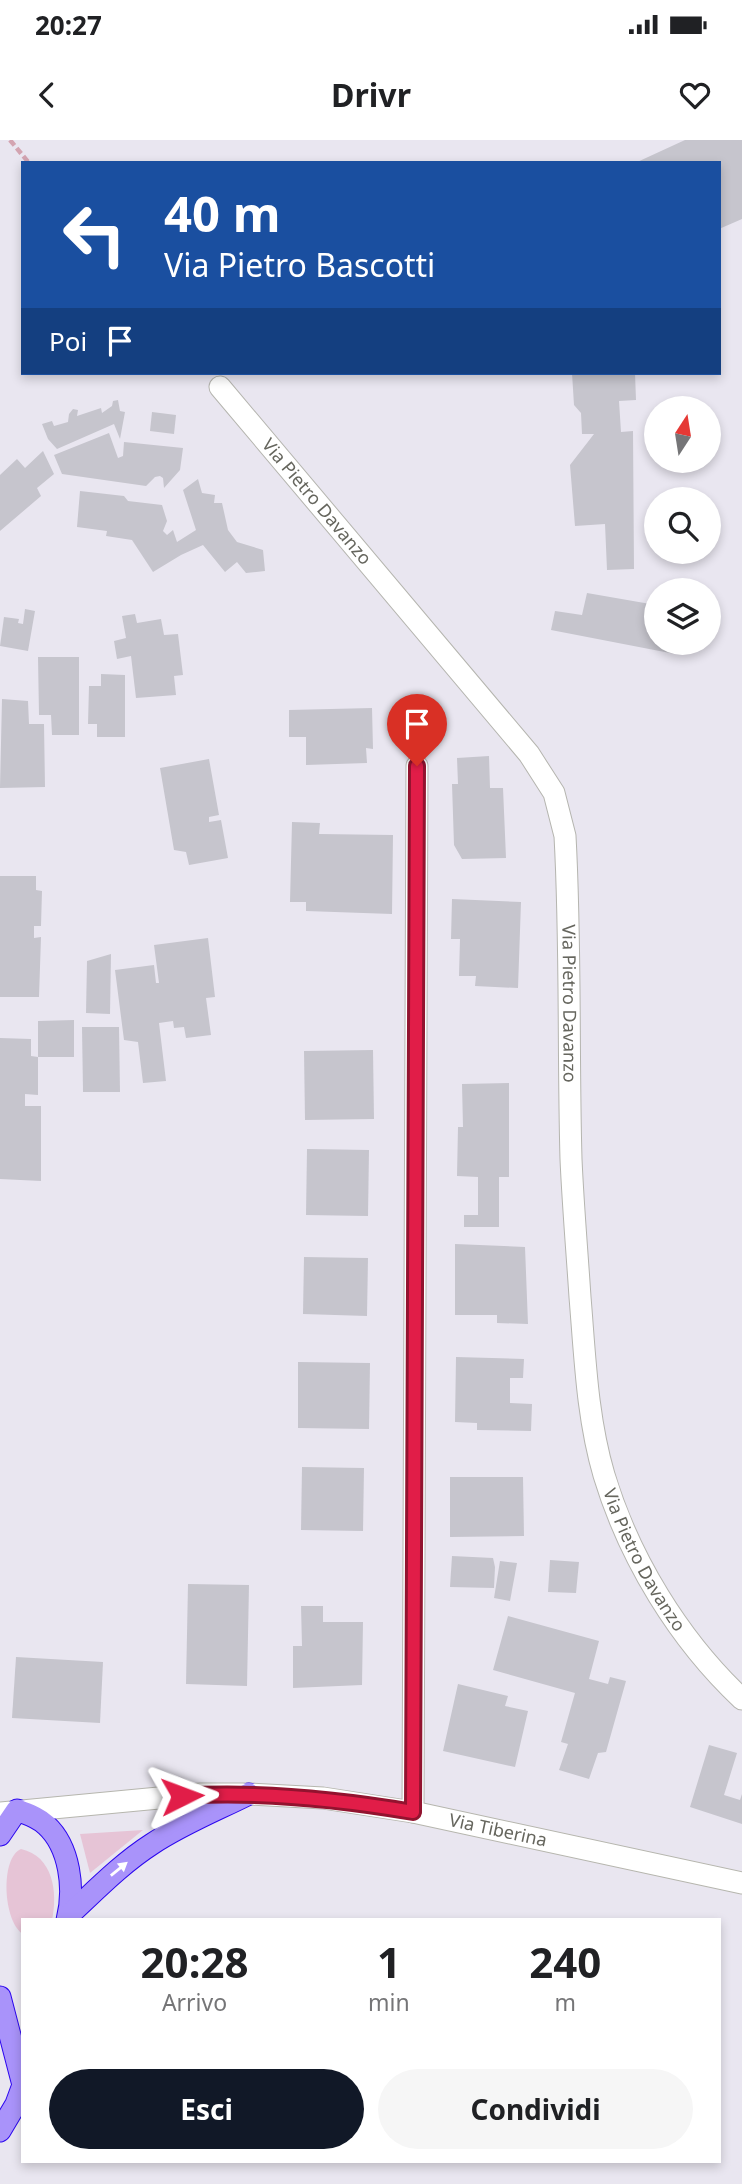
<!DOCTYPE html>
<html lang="it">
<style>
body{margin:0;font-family:"Noto Sans",sans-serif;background:#f6f6f6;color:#202124;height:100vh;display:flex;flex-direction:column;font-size:26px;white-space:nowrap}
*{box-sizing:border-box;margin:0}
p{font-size:23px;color:#757577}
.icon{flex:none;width:38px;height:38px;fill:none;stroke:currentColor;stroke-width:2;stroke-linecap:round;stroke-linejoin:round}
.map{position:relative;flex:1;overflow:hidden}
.details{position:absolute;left:21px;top:1778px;width:700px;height:245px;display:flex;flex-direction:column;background:#fff;border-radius:0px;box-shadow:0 4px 10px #0003}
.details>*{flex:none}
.top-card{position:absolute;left:21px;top:21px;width:700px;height:214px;border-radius:0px;box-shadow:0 4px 10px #0003;background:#1a4fa0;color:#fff;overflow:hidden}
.needle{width:46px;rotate:12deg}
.fabs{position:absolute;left:644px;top:256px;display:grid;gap:14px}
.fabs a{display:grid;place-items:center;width:77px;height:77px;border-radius:50%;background:#fff;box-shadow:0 4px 10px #0003;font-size:35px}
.pin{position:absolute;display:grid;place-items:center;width:60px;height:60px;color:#fff;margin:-72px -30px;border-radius:50% 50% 50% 0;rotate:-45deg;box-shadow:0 0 7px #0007}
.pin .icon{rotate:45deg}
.me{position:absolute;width:77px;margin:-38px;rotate:87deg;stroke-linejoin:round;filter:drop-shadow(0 0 5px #0008)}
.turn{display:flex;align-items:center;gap:24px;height:147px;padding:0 28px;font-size:32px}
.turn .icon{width:91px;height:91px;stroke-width:2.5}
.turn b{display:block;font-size:49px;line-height:60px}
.then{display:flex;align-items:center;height:66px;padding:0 28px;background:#0003;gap:14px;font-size:26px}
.eta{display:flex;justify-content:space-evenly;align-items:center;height:119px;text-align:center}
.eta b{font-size:42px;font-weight:700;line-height:49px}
.button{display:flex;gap:14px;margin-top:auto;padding:14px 28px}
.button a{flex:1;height:80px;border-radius:42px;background:#111827;color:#fff;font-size:28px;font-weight:700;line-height:80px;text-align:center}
.button a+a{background:#f6f6f6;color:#202124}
.status{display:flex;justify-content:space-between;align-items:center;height:49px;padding:0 35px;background:#fff;direction:ltr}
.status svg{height:19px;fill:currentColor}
header{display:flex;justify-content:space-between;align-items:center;height:91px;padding:0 28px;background:#fff;font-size:32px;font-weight:700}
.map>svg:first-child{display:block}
</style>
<div class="status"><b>20:27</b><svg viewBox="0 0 49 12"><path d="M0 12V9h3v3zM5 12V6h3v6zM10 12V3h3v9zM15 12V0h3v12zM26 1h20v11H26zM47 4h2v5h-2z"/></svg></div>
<header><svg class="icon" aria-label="back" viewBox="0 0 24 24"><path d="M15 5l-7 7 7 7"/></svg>Drivr<svg class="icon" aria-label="heart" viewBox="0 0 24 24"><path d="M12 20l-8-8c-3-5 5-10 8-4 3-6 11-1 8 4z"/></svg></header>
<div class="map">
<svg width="742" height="2044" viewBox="0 0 742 2044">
<rect width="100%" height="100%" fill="#e9e6f0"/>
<g fill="#e6c4d6">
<path d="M143 1690 90 1733 80 1694Z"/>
<path d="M21 1709C53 1716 58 1752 52 1780H23V1794C3 1781 0 1718 21 1709Z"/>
</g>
<g fill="#c6c5cd">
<path d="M685 0H742V79L719 89V23H635Z"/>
<path d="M572 233H635L636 260 619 261 621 292 633 291 634 429 607 430 605 384 575 386 570 325 594 294H582L581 273 574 265Z"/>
<path d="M118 260 120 271 125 272 120 299 114 284 57 309 48 299 42 284 52 281 54 286 68 282 69 274 73 269 78 270 77 276 101 268 102 273 112 266 113 261Z"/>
<path d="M152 272 176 275 174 294 150 291Z"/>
<path d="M109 293 118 318 123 316 124 302 183 308 180 330 164 348 163 338 160 336 155 337 146 346 62 334 54 315Z"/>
<path d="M43 311 54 334 37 348 41 356 0 391V335L17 319 25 328Z"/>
<path d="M198 339 202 353 215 355 214 363H222L228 390 237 402 263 410 265 431 246 433 237 422 225 432 203 405 181 415 153 432 132 400 106 396 107 391 77 387 80 351 124 356 128 361 162 365 167 381 163 391 167 395 173 390 177 402 196 390 183 350Z"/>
<path d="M587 453 656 465V502H677L675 514 551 490 555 471 582 475Z"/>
<path d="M25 469 35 471 28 511 0 506 4 477 19 479 18 483 23 484Z"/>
<path d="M135 474 137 483 161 479 164 495 178 494 183 535 174 536 176 555 136 558 131 516 117 519 114 501 126 498 122 476Z"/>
<path d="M38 517H79V595H52L51 575H39Z"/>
<path d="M101 534 125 535V597H97V584H88L89 546H101Z"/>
<path d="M2 559 28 561 29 584H44L45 647 0 648Z"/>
<path d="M372 568 373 609 366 608 367 623 306 625V597H289V570Z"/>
<path d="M489 616 490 648H503L506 718 462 719 454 705 452 644H458L457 618Z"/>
<path d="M209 619 219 675 209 677V682L221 680 228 718 189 725 186 712 174 710 160 628Z"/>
<path d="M292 682 320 683 319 694 393 695 392 774 306 771V762H290Z"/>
<path d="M0 736H36V750L42 751 41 786H34V798L41 797 39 857H0Z"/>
<path d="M452 759 521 762 518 848 475 846 476 836H459L460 799H451Z"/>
<path d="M208 798 215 857 206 858 211 895 186 898 184 887 174 888 173 881 159 883 166 941 143 943 138 902 124 900 115 830 154 825 156 843H159L154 805Z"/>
<path d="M111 814 110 874 86 873 87 821Z"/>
<path d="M74 880V917H38V881Z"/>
<path d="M82 887H119L120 952H83Z"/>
<path d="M0 898 31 899V916L38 917V955L25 954V966H41V1041L0 1039Z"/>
<path d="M373 910 374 979 305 980 304 911Z"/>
<path d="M509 943V1037H499V1087H464V1075H478V1037L457 1036 458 987H463L462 944Z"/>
<path d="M307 1009 369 1010 368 1076 306 1075Z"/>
<path d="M455 1104 525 1107 528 1184 497 1183V1175H455Z"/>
<path d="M304 1117 368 1118 367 1176 303 1174Z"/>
<path d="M456 1217 524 1219 523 1238H510V1263L532 1264 531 1291 477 1290V1283L455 1282Z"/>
<path d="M298 1222 370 1223 369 1289 298 1288Z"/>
<path d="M302 1327 364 1328 363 1391 301 1390Z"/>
<path d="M450 1337H523L524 1396 450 1397Z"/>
<path d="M452 1416 493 1418 495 1427 494 1448 450 1447Z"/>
<path d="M550 1420 579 1422 576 1453 548 1452Z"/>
<path d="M500 1421 517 1423 510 1461 494 1458Z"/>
<path d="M188 1444 249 1445 247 1546 186 1544Z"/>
<path d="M301 1466H323V1482H363L362 1545 293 1548V1506H302Z"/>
<path d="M508 1476 599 1501 589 1539 608 1544 610 1537 626 1541 606 1612 598 1613 589 1639 559 1630 568 1604 561 1602 575 1553 493 1530Z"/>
<path d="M16 1517 103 1522 100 1583 12 1578Z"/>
<path d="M458 1544 508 1556 505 1566 528 1571 515 1627 443 1611Z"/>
<path d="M709 1605 737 1613 724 1655 740 1660 742 1654V1684L690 1667Z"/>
</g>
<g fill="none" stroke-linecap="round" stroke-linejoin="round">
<defs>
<g id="street">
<path id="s1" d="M220 247 529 614 554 653 565 696C571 804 568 912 571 1019 573 1065 577 1111 580 1157 585 1217 587 1277 604 1335 629 1418 679 1500 742 1559"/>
<path d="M413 1672 417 626"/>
</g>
<g id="secondary">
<path id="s2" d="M0 1673 201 1654H249L323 1658 413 1672 742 1743"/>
</g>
<g id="highway">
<path d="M0 1695 17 1670C27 1674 38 1677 46 1685 70 1707 75 1749 67 1780"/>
<path d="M69 1775C96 1750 121 1724 152 1704 182 1684 217 1670 249 1654"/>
<path d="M0 1857 23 1945"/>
<path d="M0 1991 16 1964 23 1945"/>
</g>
</defs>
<use href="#street" stroke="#b5b5af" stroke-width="23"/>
<use href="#secondary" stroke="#b6b6ae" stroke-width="23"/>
<use href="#highway" stroke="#2c07ef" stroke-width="23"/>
<path stroke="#d3a4b1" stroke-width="4.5" stroke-dasharray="7 3.5" stroke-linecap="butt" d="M10 0 29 23"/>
<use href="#street" stroke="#fff" stroke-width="21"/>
<use href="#secondary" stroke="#fff" stroke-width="21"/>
<use href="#highway" stroke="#a993fa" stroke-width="21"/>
</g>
<defs><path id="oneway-solid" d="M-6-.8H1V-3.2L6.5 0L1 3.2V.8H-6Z" transform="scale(1.75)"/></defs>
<use fill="#fff" href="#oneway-solid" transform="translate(119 1729) rotate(-39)"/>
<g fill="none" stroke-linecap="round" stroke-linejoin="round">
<defs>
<path id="route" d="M182 1656C260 1651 336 1659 413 1672L417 626"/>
</defs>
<use href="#route" stroke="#92132f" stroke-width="18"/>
<use href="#route" stroke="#e11d48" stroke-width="12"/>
</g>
<g text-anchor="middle" stroke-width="5" stroke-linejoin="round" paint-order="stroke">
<g font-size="18" fill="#66665e" stroke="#fff">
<text dy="6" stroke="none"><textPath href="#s1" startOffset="150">Via Pietro Davanzo</textPath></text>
<text dy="6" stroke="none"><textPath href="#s1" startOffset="738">Via Pietro Davanzo</textPath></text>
<text dy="6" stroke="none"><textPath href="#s1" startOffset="1306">Via Pietro Davanzo</textPath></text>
<text dy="6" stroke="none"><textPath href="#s2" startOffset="502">Via Tiberina</textPath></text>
</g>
</g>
</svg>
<div class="fabs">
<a><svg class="needle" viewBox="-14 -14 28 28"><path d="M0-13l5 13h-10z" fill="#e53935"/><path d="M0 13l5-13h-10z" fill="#757577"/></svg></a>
<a><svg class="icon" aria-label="search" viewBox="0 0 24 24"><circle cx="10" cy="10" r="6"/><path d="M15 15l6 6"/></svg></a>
<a><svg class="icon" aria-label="layers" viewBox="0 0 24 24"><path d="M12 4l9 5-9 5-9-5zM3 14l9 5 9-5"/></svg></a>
</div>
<div class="pin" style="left:417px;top:626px;background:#d93025"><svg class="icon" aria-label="arrive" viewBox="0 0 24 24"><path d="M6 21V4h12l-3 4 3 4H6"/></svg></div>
<svg class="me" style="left:182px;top:1656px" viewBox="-20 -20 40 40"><path d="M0-17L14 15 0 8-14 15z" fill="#e11d48" stroke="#fff" stroke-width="4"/></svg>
<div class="top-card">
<div class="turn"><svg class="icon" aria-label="left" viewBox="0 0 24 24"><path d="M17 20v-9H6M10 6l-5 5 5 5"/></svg><div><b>40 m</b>Via Pietro Bascotti</div></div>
<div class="then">Poi<svg class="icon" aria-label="arrive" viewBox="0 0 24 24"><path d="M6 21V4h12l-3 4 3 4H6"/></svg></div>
</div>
<section class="details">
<div class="eta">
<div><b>20:28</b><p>Arrivo</p></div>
<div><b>1</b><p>min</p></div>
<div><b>240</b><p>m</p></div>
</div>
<div class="button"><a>Esci</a><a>Condividi</a></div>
</section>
</div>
